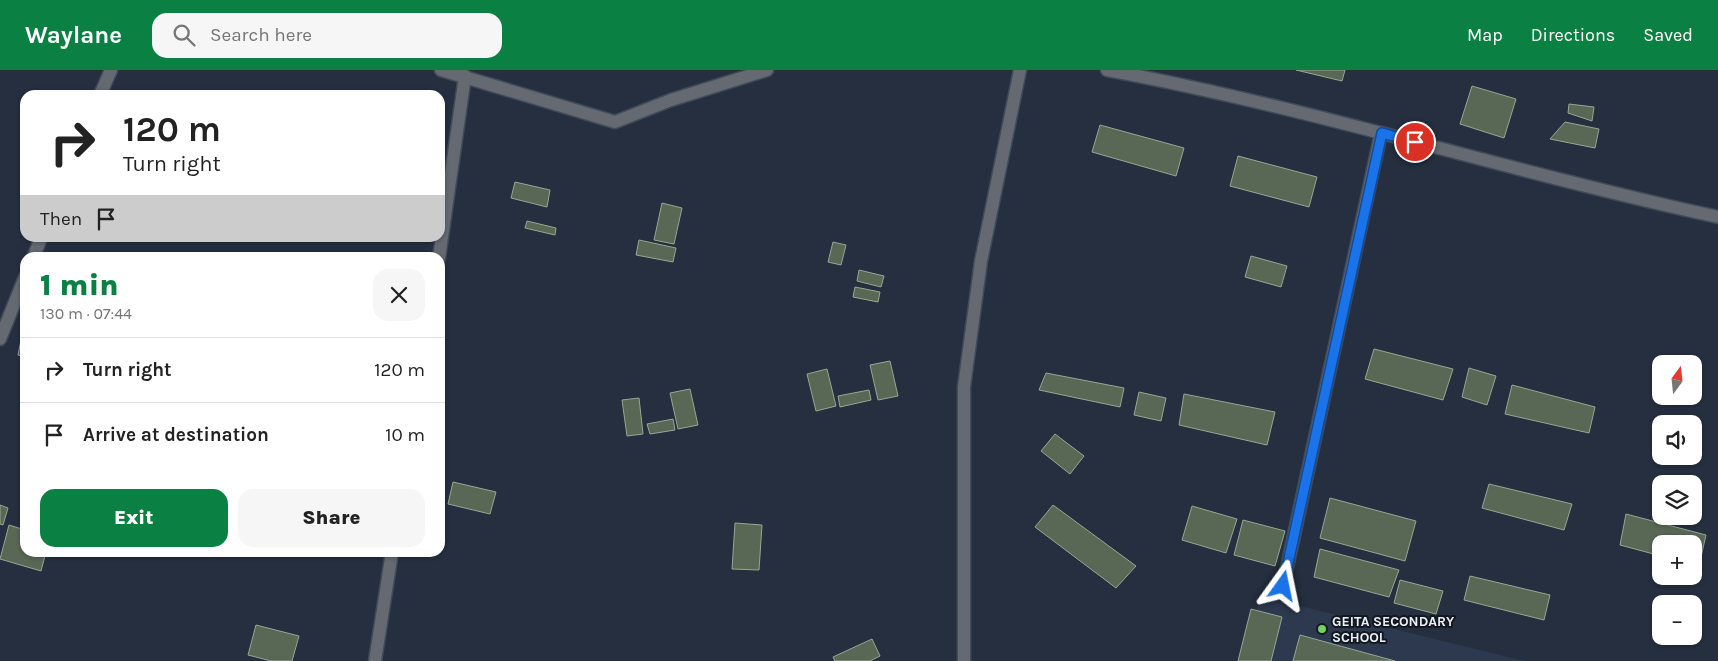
<!DOCTYPE html>
<meta charset="utf-8">
<style>
body{margin:0;font-family:Karla,sans-serif;background:#f6f6f6;color:#222;height:100vh;display:flex;flex-direction:column;font-size:19px;white-space:nowrap}
*{box-sizing:border-box;margin:0}
p{font-size:16px;color:#767676}
.icon{flex:none;width:28px;height:28px;fill:none;stroke:currentColor;stroke-width:2;stroke-linecap:round;stroke-linejoin:round}
.map{position:relative;flex:1;overflow:hidden}
.panel{position:absolute;left:20px;top:182px;width:425px;height:305px;display:flex;flex-direction:column;background:#fff;border-radius:15px;box-shadow:0 1px 4px #0004}
.panel>*{flex:none}
.top-card{position:absolute;left:20px;top:20px;width:425px;height:152px;border-radius:15px;box-shadow:0 1px 4px #0004;background:#fff;color:#222;overflow:hidden}
.needle{width:32px;rotate:15deg}
.controls{position:absolute;left:1652px;top:285px;display:grid;gap:10px}
.controls a{display:grid;place-items:center;width:50px;height:50px;border-radius:10px;background:#fff;box-shadow:0 1px 4px #0004;font-size:25px}
.pin{position:absolute;display:grid;place-items:center;width:42px;height:42px;color:#fff;margin:-21px;border:2px solid #fff;border-radius:50%;box-shadow:0 1px 5px #0007}
.me{position:absolute;width:55px;margin:-28px;rotate:12deg;stroke-linejoin:round;filter:drop-shadow(0 0 4px #0008)}
.turn{display:flex;align-items:center;gap:18px;height:105px;padding:0 20px;font-size:22px}
.turn .icon{width:65px;height:65px;stroke-width:2.5}
.turn b{display:block;font-size:35px;line-height:42px}
.then{display:flex;align-items:center;height:48px;padding:0 20px;background:#0003;gap:10px;font-size:19px}
.round{display:grid;place-items:center;flex:none;width:52px;height:52px;border-radius:15px;background:#f6f6f6}
.headline{display:flex;align-items:center;justify-content:space-between;height:85px;padding:0 20px}
h1{font-size:30px;font-weight:800;line-height:38px;color:#0b8043}
.button{display:flex;gap:10px;margin-top:auto;padding:10px 20px}
.button a{flex:1;height:58px;border-radius:15px;background:#0b8043;color:#fff;font-size:20px;font-weight:800;line-height:58px;text-align:center}
.button a+a{background:#f6f6f6;color:#222}
ul{padding:0;list-style:none}
li{display:flex;align-items:center;gap:15px;height:65px;padding:0 20px;border-top:1px solid #e0e0e0}
li div{flex:1}
li b{display:block;font-size:19px}
li em{font-style:normal}
header{display:flex;align-items:center;gap:30px;box-sizing:border-box;height:70px;padding:0 25px;background:#0b8043;color:#fff}
header strong{font-size:24px}
nav{display:flex;gap:28px;margin-inline-start:auto;font-size:18px}
.search{width:350px;height:45px;background:#f6f6f6;display:flex;align-items:center;gap:12px;box-sizing:border-box;padding:0 18px;border-radius:15px;color:#767676;font-size:19px}
.map>svg:first-child{display:block}
</style>
<header>
<strong>Waylane</strong>
<div class="search"><svg class="icon" aria-label="search" viewBox="0 0 24 24"><circle cx="10" cy="10" r="6"/><path d="M15 15l6 6"/></svg>Search here</div>
<nav><a>Map</a><a>Directions</a><a>Saved</a></nav>
</header>
<div class="map">
<svg width="1718" height="591" viewBox="0 0 1718 591">
<rect width="100%" height="100%" fill="#252f3f"/>
<path fill="#2c394f" d="M1260 526 1524 591H1244Z"/>
<g fill="#596755" stroke="#97a794">
<path d="M1296 0H1345L1342 11Z"/>
<path d="M1472 16 1516 29 1504 68 1460 54Z"/>
<path d="M1569 34 1594 37 1592 51 1568 43Z"/>
<path d="M1565 52 1599 59 1595 78 1550 69Z"/>
<path d="M1100 55 1184 78 1176 106 1092 82Z"/>
<path d="M1238 86 1317 107 1309 137 1230 116Z"/>
<path d="M515 112 550 120 547 137 511 128Z"/>
<path d="M662 133 682 138 674 174 654 170Z"/>
<path d="M527 151 556 158 555 165 525 158Z"/>
<path d="M639 170 676 178 673 192 636 185Z"/>
<path d="M833 172 846 175 841 195 828 192Z"/>
<path d="M1251 186 1287 196 1281 217 1245 207Z"/>
<path d="M859 200 884 206 881 217 857 211Z"/>
<path d="M855 217 880 222 878 232 853 227Z"/>
<path d="M22 265 25 266V287L18 285Z"/>
<path d="M1374 279 1453 299 1443 330 1365 309Z"/>
<path d="M890 291 898 326 878 330 870 295Z"/>
<path d="M1469 298 1496 306 1487 335 1462 327Z"/>
<path d="M827 299 836 336 816 341 807 304Z"/>
<path d="M1046 303 1124 318 1120 337 1039 320Z"/>
<path d="M1512 315 1595 337 1589 363 1505 344Z"/>
<path d="M690 319 698 355 678 359 670 323Z"/>
<path d="M869 320 871 330 840 337 838 326Z"/>
<path d="M1139 322 1166 328 1161 351 1134 345Z"/>
<path d="M1184 324 1275 342 1267 375 1179 355Z"/>
<path d="M639 328 643 364 627 366 622 330Z"/>
<path d="M673 349 675 360 650 364 647 354Z"/>
<path d="M1055 364 1084 386 1070 404 1041 381Z"/>
<path d="M453 412 496 422 490 444 448 434Z"/>
<path d="M1489 414 1572 434 1564 460 1482 438Z"/>
<path d="M1330 428 1416 451 1405 491 1320 468Z"/>
<path d="M0 435 8 438 3 455 0 454Z"/>
<path d="M1053 435 1136 496 1116 518 1035 457Z"/>
<path d="M1192 436 1237 449 1226 483 1182 470Z"/>
<path d="M1626 444 1706 465 1699 496 1694 495V474H1661V486L1620 475Z"/>
<path d="M1243 450 1285 461 1275 496 1234 485Z"/>
<path d="M735 453 762 455 759 500 732 499Z"/>
<path d="M9 455 25 460V482H46L41 501 0 489Z"/>
<path d="M1320 479 1399 500 1389 527 1314 507Z"/>
<path d="M1470 506 1550 525 1544 550 1464 530Z"/>
<path d="M1400 510 1443 521 1436 544 1394 533Z"/>
<path d="M1251 539 1282 547 1271 591H1238Z"/>
<path d="M256 555 299 566 292 591H271L248 585Z"/>
<path d="M1300 565 1395 591H1293Z"/>
<path d="M872 569 880 586 870 591H835L833 587Z"/>
</g>
<g fill="none" stroke-linecap="round" stroke-linejoin="round">
<defs>
<g id="minor">
<path d="M441 0 615 52 671 30 767 0"/>
<path d="M1107 0C1313 38 1513 103 1718 147"/>
<path d="M100 25 111 0"/>
<path d="M33 188 41 168"/>
<path d="M439 188 465 6"/>
<path d="M0 269 25 207"/>
<path d="M1283 516 1381 63"/>
<path d="M375 591 392 482"/>
<path d="M964 591V317L981 191 1020 0"/>
</g>
</defs>
<use href="#minor" stroke="#414a59" stroke-width="15"/>
<use href="#minor" stroke="#646972" stroke-width="12"/>
</g>
<g fill="none" stroke-linecap="round" stroke-linejoin="round">
<defs>
<path id="route" d="M1283 516 1382 63 1415 72"/>
</defs>
<use href="#route" stroke="#114b97" stroke-width="12"/>
<use href="#route" stroke="#1a73e8" stroke-width="9"/>
</g>
<circle fill="#73d25c" stroke="#13171e" stroke-width="2" cx="1322" cy="559" r="5"/>
<g text-anchor="middle" stroke-width="4" stroke-linejoin="round" paint-order="stroke">
<g font-size="14" font-weight="bold" fill="#eaf0fb" stroke="#13171e" text-anchor="start">
<text x="1332" y="556">GEITA SECONDARY<tspan x="1332" dy="16">SCHOOL</tspan></text>
</g>
</g>
</svg>
<div class="controls">
<a><svg class="needle" viewBox="-14 -14 28 28"><path d="M0-13l5 13h-10z" fill="#e53935"/><path d="M0 13l5-13h-10z" fill="#767676"/></svg></a>
<a><svg class="icon" aria-label="sound" viewBox="0 0 24 24"><path d="M4 9h4l5-4v14l-5-4H4zM17 9q2 3 0 6"/></svg></a>
<a><svg class="icon" aria-label="layers" viewBox="0 0 24 24"><path d="M12 4l9 5-9 5-9-5zM3 14l9 5 9-5"/></svg></a>
<a>+</a>
<a>−</a>
</div>
<div class="pin" style="left:1415px;top:72px;background:#d93025"><svg class="icon" aria-label="arrive" viewBox="0 0 24 24"><path d="M6 21V4h12l-3 4 3 4H6"/></svg></div>
<svg class="me" style="left:1283px;top:516px" viewBox="-20 -20 40 40"><path d="M0-17L14 15 0 8-14 15z" fill="#1a73e8" stroke="#fff" stroke-width="4"/></svg>
<div class="top-card">
<div class="turn"><svg class="icon" aria-label="right" viewBox="0 0 24 24"><path d="M7 20v-9h11M14 6l5 5-5 5"/></svg><div><b>120 m</b>Turn right</div></div>
<div class="then">Then<svg class="icon" aria-label="arrive" viewBox="0 0 24 24"><path d="M6 21V4h12l-3 4 3 4H6"/></svg></div>
</div>
<section class="panel">
<div class="headline"><div><h1>1 min</h1><p>130 m · 07:44</p></div><a class="round"><svg class="icon" aria-label="close" viewBox="0 0 24 24"><path d="M6 6l12 12M18 6L6 18"/></svg></a></div>
<ul>
<li><svg class="icon" aria-label="right" viewBox="0 0 24 24"><path d="M7 20v-9h11M14 6l5 5-5 5"/></svg><div><b>Turn right</b></div><em>120 m</em></li>
<li><svg class="icon" aria-label="arrive" viewBox="0 0 24 24"><path d="M6 21V4h12l-3 4 3 4H6"/></svg><div><b>Arrive at destination</b></div><em>10 m</em></li>
</ul>
<div class="button"><a>Exit</a><a>Share</a></div>
</section>
</div>
